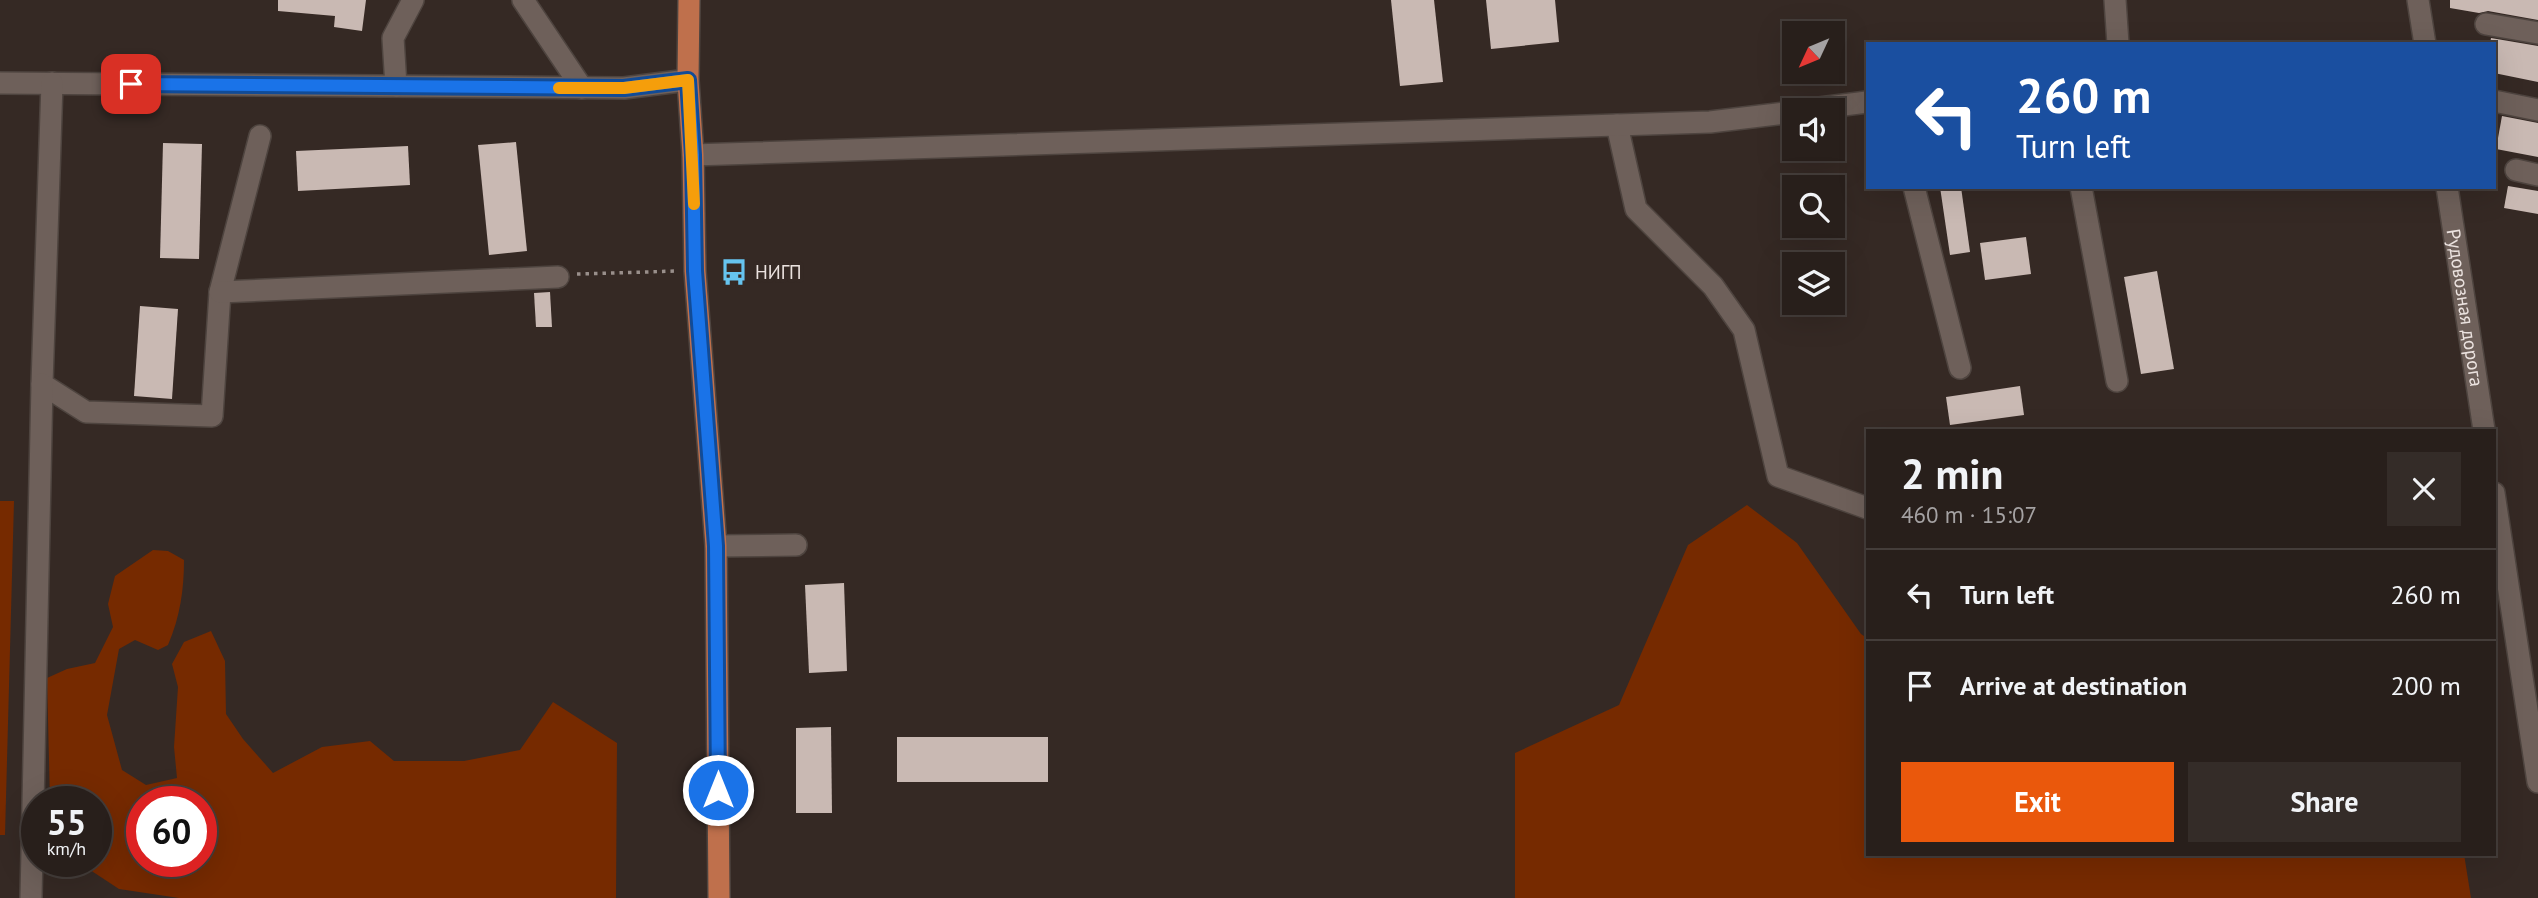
<!DOCTYPE html>
<meta charset="utf-8">
<style>
body{margin:0;font-family:"PT Sans",sans-serif;background:#342c28;color:#f1f3f6;height:100vh;display:flex;flex-direction:column;font-size:26px;white-space:nowrap}
*{box-sizing:border-box;margin:0}
p{font-size:23px;color:#a5a2a3}
.icon{flex:none;width:38px;height:38px;fill:none;stroke:currentColor;stroke-width:2;stroke-linecap:round;stroke-linejoin:round}
.map{position:relative;flex:1;overflow:hidden}
.sheet{position:absolute;left:1866px;top:429px;width:630px;height:427px;display:flex;flex-direction:column;background:#281f1b;border-radius:0px;box-shadow:0 7px 28px #0002,0 0 0 2px #443d3a}
.sheet>*{flex:none}
.hud{position:absolute;left:1866px;top:42px;width:630px;height:147px;border-radius:0px;box-shadow:0 7px 28px #0002,0 0 0 2px #443d3a;background:#1a4fa0;color:#fff;overflow:hidden}
.needle{width:46px;rotate:226deg}
.tools{position:absolute;left:1782px;top:21px;display:grid;gap:14px}
.tools a{display:grid;place-items:center;width:63px;height:63px;border-radius:0px;background:#281f1b;box-shadow:0 7px 28px #0002,0 0 0 2px #443d3a;font-size:35px}
.speed{position:absolute;left:21px;top:786px;display:flex;gap:14px;font-size:35px;font-weight:700;text-align:center}
.speed>*{display:grid;place-content:center;width:91px;height:91px;border-radius:50%;background:#281f1b;box-shadow:0 7px 28px #0002,0 0 0 2px #443d3a;line-height:1}
.speed small{font-size:18px;font-weight:400}
.speed .limit{border:10px solid #d22;background:#fff;color:#111}
.pin{position:absolute;display:grid;place-items:center;width:60px;height:60px;color:#fff;margin:-30px;border-radius:14px;box-shadow:0 4px 10px #0006}
.me{position:absolute;width:77px;margin:-38px;rotate:0deg;stroke-linejoin:round;filter:drop-shadow(0 0 5px #0008)}
.turn{display:flex;align-items:center;gap:24px;height:147px;padding:0 35px;font-size:32px}
.turn .icon{width:91px;height:91px;stroke-width:2.5}
.turn b{display:block;font-size:49px;line-height:60px}
.round{display:grid;place-items:center;flex:none;width:74px;height:74px;border-radius:0px;background:#342c28}
.summary{display:flex;align-items:center;justify-content:space-between;height:119px;padding:0 35px}
h1{font-size:42px;font-weight:700;line-height:52px}
.button{display:flex;gap:14px;margin-top:auto;padding:14px 35px}
.button a{flex:1;height:80px;border-radius:0px;background:#ea580c;color:#fff;font-size:28px;font-weight:700;line-height:80px;text-align:center}
.button a+a{background:#342c28;color:#f1f3f6}
ul{padding:0;list-style:none}
li{display:flex;align-items:center;gap:21px;height:91px;padding:0 35px;border-top:2px solid #443d3a}
li div{flex:1}
li b{display:block;font-size:26px}
li em{font-style:normal}
.map>svg:first-child{display:block}
</style>
<div class="map">
<svg width="2538" height="898" viewBox="0 0 2538 898">
<rect width="100%" height="100%" fill="#352924"/>
<g fill="#762a00" fill-rule="evenodd">
<path d="M0 501H14L5 835H0Z"/>
<path d="M1747 505 1797 543 1861 634 1867 638V854H2464L2471 898H1515V753L1619 705 1688 545Z"/>
<path d="M153 550 168 551 184 560C184 590 180 617 168 645L158 650 135 640 119 649 107 715 122 770 146 785 177 778 174 747 178 687 172 664 184 642 211 631 225 661 226 714 243 739 273 773 322 747 370 741 394 761H464L520 750 553 702 617 743 616 898H179L119 889 78 862 51 861H96V802L50 801 47 678 67 669 95 663 113 627 108 604 115 576ZM142 802H201V861H142Z"/>
</g>
<g fill="#c9b9b3">
<path d="M278 0H366L362 31 334 27 335 16 278 11Z"/>
<path d="M1391 0H1434L1443 82 1400 86Z"/>
<path d="M1486 0H1555L1559 42 1491 49Z"/>
<path d="M2450 0H2538V20L2488 11 2479 13 2450 8Z"/>
<path d="M2491 38 2538 46V82L2494 73V44H2490Z"/>
<path d="M2502 116 2538 123V157L2496 149Z"/>
<path d="M516 142 527 251 489 255 478 145Z"/>
<path d="M163 143 202 144 199 259 160 258Z"/>
<path d="M408 146 410 185 298 191 296 151Z"/>
<path d="M2508 186 2538 191V214L2504 208Z"/>
<path d="M1940 187H1961L1970 252 1950 255Z"/>
<path d="M2026 237 2031 274 1985 280 1980 243Z"/>
<path d="M2157 271 2174 369 2141 374 2124 277Z"/>
<path d="M550 292 552 327H536L534 293Z"/>
<path d="M140 306 178 309 172 399 134 396Z"/>
<path d="M2020 386 2024 415 1950 425 1946 397Z"/>
<path d="M844 583 847 671 809 673 805 585Z"/>
<path d="M831 727 832 813H796V728Z"/>
<rect x="897" y="737" width="151" height="45"/>
</g>
<g fill="none" stroke-linecap="round" stroke-linejoin="round">
<defs>
<g id="minor">
<path d="M523 0 582 88"/>
<path d="M2115 0 2118 44"/>
<path d="M2418 0 2425 44"/>
<path d="M2486 24 2538 33"/>
<path d="M0 83 624 88 688 80"/>
<path d="M52 83 42 384 86 412 212 416 220 292 260 136"/>
<path d="M396 86 393 38 413 0"/>
<path d="M2494 101 2538 110"/>
<path d="M1804 110 1867 102"/>
<path d="M1617 125 1636 209 1713 286 1744 330 1778 476 1867 508"/>
<path d="M693 155 1710 122 1794 112"/>
<path d="M2516 170 2538 175"/>
<path d="M1914 187 1960 368"/>
<path d="M2081 187 2117 381"/>
<path id="s1" d="M2447 187 2484 430"/>
<path d="M220 292 558 277"/>
<path d="M2494 493 2538 782"/>
<path d="M716 546 796 545"/>
<path d="M31 898 42 384"/>
</g>
<path id="major" d="M689 0 688 80 693 155 695 271 716 546 719 898"/>
</defs>
<use href="#minor" stroke="#4e443f" stroke-width="24"/>
<use href="#major" stroke="#4e443f" stroke-width="24"/>
<path stroke="#998f8b" stroke-width="3.5" stroke-dasharray="3.5 5" stroke-linecap="butt" d="M577 274 678 271"/>
<use href="#minor" stroke="#6e605a" stroke-width="21"/>
<use href="#major" stroke="#bf704c" stroke-width="21"/>
</g>
<g fill="none" stroke-linecap="round" stroke-linejoin="round">
<defs>
<path id="route" d="M131 84 624 88 688 80 693 155 695 271 716 546 718 790"/>
</defs>
<use href="#route" stroke="#114b97" stroke-width="18"/>
<use href="#route" stroke="#1a73e8" stroke-width="12"/>
<path stroke="#f59e0b" stroke-width="12" d="M559 88H624L688 80 694 204"/>
</g>
<defs>
<symbol id="bus-bare" viewBox="-9 -9 18 18"><path d="M-5-6H5V4H4V6H2V4H-2V6H-4V4H-5ZM-3.5-4V0h7V-4ZM-3.5 1.2v1.5H-2V1.2ZM2 1.2v1.5H3.5V1.2Z" fill="#66c4ef" stroke="#352924" stroke-width="2.5" paint-order="stroke"/></symbol>
</defs>
<g fill-rule="evenodd">
<use href="#bus-bare" x="715" y="253" width="38" height="38"/>
</g>
<g text-anchor="middle" stroke-width="7" stroke-linejoin="round" paint-order="stroke">
<g font-size="19" fill="#ebe2df" stroke="#352924" text-anchor="start">
<text x="755" y="279">НИГП</text>
</g>
<g font-size="19" fill="#ebe2df" stroke="#352924">
<text dy="7" stroke="none"><textPath href="#s1" startOffset="122">Рудовозная дорога</textPath></text>
</g>
</g>
</svg>
<div class="tools">
<a><svg class="needle" viewBox="-14 -14 28 28"><path d="M0-13l5 13h-10z" fill="#e53935"/><path d="M0 13l5-13h-10z" fill="#a5a2a3"/></svg></a>
<a><svg class="icon" aria-label="sound" viewBox="0 0 24 24"><path d="M4 9h4l5-4v14l-5-4H4zM17 9q2 3 0 6"/></svg></a>
<a><svg class="icon" aria-label="search" viewBox="0 0 24 24"><circle cx="10" cy="10" r="6"/><path d="M15 15l6 6"/></svg></a>
<a><svg class="icon" aria-label="layers" viewBox="0 0 24 24"><path d="M12 4l9 5-9 5-9-5zM3 14l9 5 9-5"/></svg></a>
</div>
<div class="speed"><div>55<small>km/h</small></div><div class="limit">60</div></div>
<div class="pin" style="left:131px;top:84px;background:#d93025"><svg class="icon" aria-label="arrive" viewBox="0 0 24 24"><path d="M6 21V4h12l-3 4 3 4H6"/></svg></div>
<svg class="me" style="left:718px;top:790px" viewBox="-20 -20 40 40"><circle r="17" fill="#1a73e8" stroke="#fff" stroke-width="3"/><path d="M0-11L8 9 0 5-8 9z" fill="#fff"/></svg>
<div class="hud">
<div class="turn"><svg class="icon" aria-label="left" viewBox="0 0 24 24"><path d="M17 20v-9H6M10 6l-5 5 5 5"/></svg><div><b>260 m</b>Turn left</div></div>
</div>
<section class="sheet">
<div class="summary"><div><h1>2 min</h1><p>460 m · 15:07</p></div><a class="round"><svg class="icon" aria-label="close" viewBox="0 0 24 24"><path d="M6 6l12 12M18 6L6 18"/></svg></a></div>
<ul>
<li><svg class="icon" aria-label="left" viewBox="0 0 24 24"><path d="M17 20v-9H6M10 6l-5 5 5 5"/></svg><div><b>Turn left</b></div><em>260 m</em></li>
<li><svg class="icon" aria-label="arrive" viewBox="0 0 24 24"><path d="M6 21V4h12l-3 4 3 4H6"/></svg><div><b>Arrive at destination</b></div><em>200 m</em></li>
</ul>
<div class="button"><a>Exit</a><a>Share</a></div>
</section>
</div>
